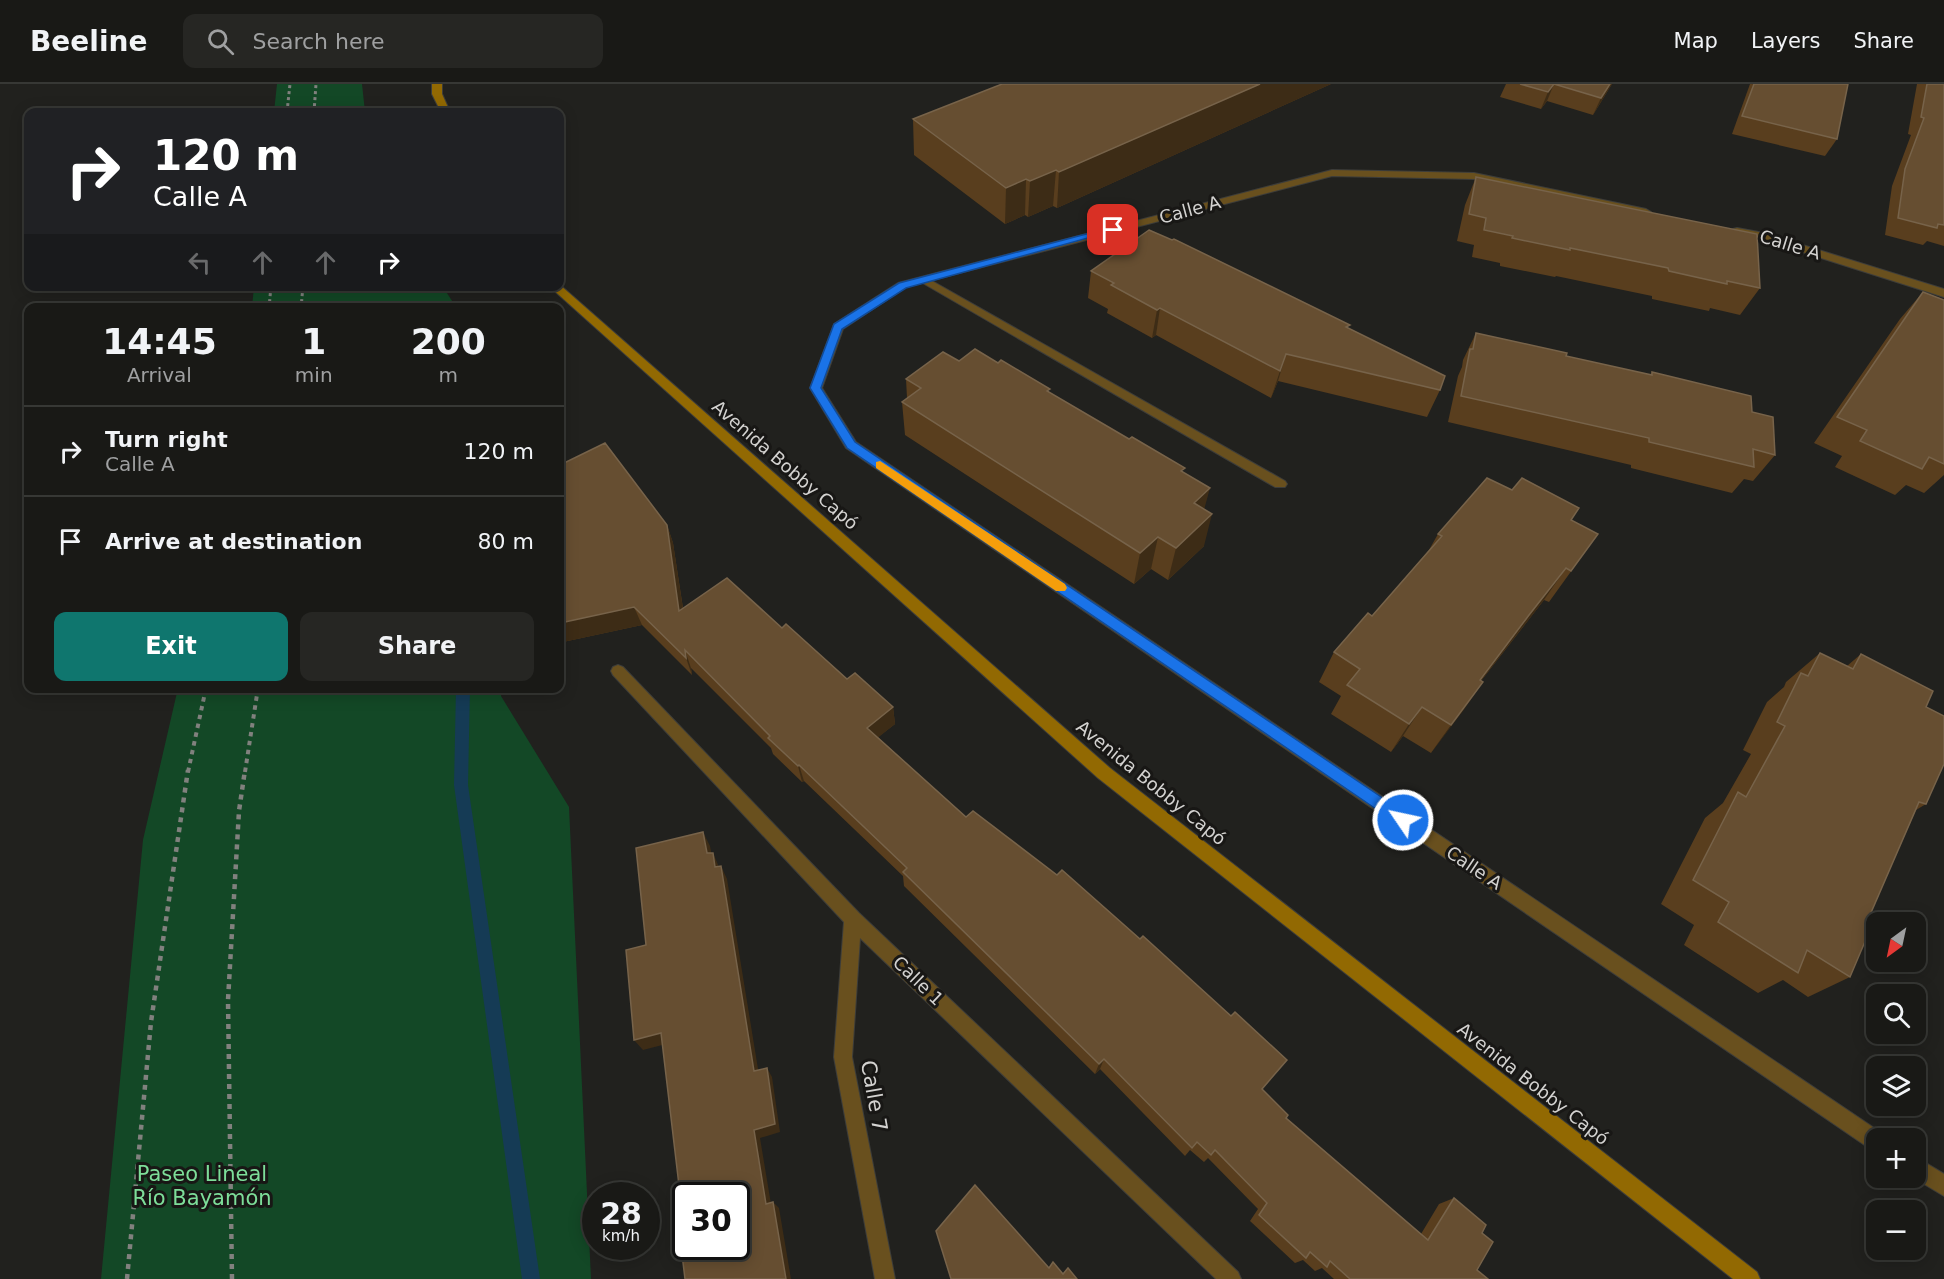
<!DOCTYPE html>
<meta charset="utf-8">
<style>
body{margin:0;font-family:"DejaVu Sans",sans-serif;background:#262623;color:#f1f3f6;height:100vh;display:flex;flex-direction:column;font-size:22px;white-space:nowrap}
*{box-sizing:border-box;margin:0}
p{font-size:20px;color:#9fa0a1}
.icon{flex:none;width:33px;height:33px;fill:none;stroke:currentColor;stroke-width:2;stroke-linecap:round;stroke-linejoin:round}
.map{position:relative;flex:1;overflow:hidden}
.drawer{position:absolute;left:24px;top:219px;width:540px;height:390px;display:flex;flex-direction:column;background:#191916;border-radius:12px;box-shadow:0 3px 15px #0003,0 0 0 2px #373835}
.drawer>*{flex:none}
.guide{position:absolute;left:24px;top:24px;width:540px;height:183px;border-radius:12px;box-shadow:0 3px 15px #0003,0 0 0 2px #373835;background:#202124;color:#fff;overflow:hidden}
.needle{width:39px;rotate:213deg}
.buttons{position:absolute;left:1866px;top:828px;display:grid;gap:12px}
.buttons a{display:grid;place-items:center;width:60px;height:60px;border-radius:12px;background:#191916;box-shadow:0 3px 15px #0003,0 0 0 2px #373835;font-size:30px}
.speed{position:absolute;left:582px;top:1098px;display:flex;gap:12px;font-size:30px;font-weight:700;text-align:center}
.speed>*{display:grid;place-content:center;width:78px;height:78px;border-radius:50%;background:#191916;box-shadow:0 3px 15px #0003,0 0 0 2px #373835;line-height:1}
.speed small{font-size:15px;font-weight:400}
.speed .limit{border:3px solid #111;border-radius:9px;background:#fff;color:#111}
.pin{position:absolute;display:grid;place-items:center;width:51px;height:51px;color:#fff;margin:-26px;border-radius:12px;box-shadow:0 3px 9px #0006}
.me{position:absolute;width:66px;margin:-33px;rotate:304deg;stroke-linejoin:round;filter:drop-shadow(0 0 4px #0008)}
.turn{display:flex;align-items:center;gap:21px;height:126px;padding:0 30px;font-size:27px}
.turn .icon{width:78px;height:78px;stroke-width:2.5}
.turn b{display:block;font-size:42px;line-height:51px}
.lanes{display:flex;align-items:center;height:57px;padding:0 30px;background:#0003;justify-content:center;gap:30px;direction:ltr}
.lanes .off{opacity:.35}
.eta{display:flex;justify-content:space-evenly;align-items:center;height:102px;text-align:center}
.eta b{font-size:36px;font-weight:800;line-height:42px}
.cta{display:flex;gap:12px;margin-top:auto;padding:12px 30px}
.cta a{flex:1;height:69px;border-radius:12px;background:#0f766e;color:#fff;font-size:24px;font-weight:800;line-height:69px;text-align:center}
.cta a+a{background:#262623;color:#f1f3f6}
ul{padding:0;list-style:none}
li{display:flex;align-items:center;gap:18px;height:90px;padding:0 30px;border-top:2px solid #373835}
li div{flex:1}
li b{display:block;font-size:22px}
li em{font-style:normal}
header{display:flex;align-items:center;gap:36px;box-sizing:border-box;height:84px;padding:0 30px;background:#191916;border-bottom:2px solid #373835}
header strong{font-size:28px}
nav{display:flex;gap:33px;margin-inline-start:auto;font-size:21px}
.search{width:420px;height:54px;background:#262623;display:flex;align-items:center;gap:15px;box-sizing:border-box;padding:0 21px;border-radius:12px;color:#9fa0a1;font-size:22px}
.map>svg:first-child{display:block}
</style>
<header>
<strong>Beeline</strong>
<div class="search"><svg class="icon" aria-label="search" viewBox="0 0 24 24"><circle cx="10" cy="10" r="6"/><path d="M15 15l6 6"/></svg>Search here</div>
<nav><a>Map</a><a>Layers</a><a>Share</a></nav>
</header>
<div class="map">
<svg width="1944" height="1195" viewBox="0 0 1944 1195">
<rect width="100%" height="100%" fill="#21211e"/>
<g fill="#134826">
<path d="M277 0H362L365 28H274Z"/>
<path d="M254 203H443L456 223H252Z"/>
<path d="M178 604 501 605V612L569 723 591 1195H101L143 756Z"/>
</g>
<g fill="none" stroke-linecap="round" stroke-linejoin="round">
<path fill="#153b55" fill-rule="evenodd" d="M456 604H470L468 701 540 1195H522L454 701Z"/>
<defs>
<path id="lane" d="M925 193 1285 397 1287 400 1285 403H1275L921 198 919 196Z"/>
<g id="street">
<path d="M1332 86 1474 89 1646 125 1651 128 1646 131 1474 95 1332 92 906 203 843 245 822 304 856 358 1883 1050 1885 1054H1876V1066L1869 1064 846 364 810 304 834 240 898 199Z"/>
<path d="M1737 144 1764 149 1944 205V213L1758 154 1733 149V145Z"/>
<path d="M618 581 623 583 859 829 1238 1188 1241 1195H1216L860 854 852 973 895 1195H875L834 973 844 838 613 591 611 587 613 583Z"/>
<path d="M1916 1073 1944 1090V1112L1914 1094Z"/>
</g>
<g id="secondary">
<path d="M432 0H442V10L450 28H441L432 10Z"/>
<path d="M560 201 1110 684 1757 1188 1760 1195H1733L1098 694 549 202Z"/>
</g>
</defs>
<use href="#lane" stroke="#3d3d3a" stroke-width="2"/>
<use href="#street" stroke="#3d3d3a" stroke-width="2"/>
<use href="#secondary" stroke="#3d3d3a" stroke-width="2"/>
<g stroke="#81817e" stroke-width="3" stroke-dasharray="3 3" stroke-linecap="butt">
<path d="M287 28 290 0"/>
<path d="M314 28 316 0"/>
<path d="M269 224 271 202"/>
<path d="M301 224 303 202"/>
</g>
<g stroke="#81817e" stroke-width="4" stroke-dasharray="4.5 4.5" stroke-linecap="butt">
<path d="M188 688 206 604"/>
<path d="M245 688 258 604"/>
</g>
<g stroke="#81817e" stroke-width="4.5" stroke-dasharray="5 5" stroke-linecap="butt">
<path d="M127 1195 151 938 188 686"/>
<path d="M232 1195 228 916 239 727 245 686"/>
</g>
<use href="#lane" fill="#69501e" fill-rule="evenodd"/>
<use href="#street" fill="#69501e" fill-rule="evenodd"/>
<use href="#secondary" fill="#926902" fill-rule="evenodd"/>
</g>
<g fill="#593e1e">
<path d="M1002 0H1331L1057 124 1053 122 1028 133 1025 131 1005 140 914 71 913 35Z"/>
<path d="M1506 0H1612L1593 31 1547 17 1541 25 1500 13Z"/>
<path d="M1750 0H1848L1837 55 1825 72 1732 50Z"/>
<path d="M1917 0H1944V162L1927 157 1923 161 1885 151 1892 102 1911 51 1908 50Z"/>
<path d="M1476 93 1760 204 1740 231 1710 224 1709 227 1652 215V212L1556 192 1555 193 1500 182V179L1472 173 1474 161 1457 157 1465 121Z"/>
<path d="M1091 187 1348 244 1440 306 1427 333 1278 297 1271 314 1156 251 1152 254 1107 229 1108 225 1088 214Z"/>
<path d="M1923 208 1944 216V391L1924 409 1906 401 1895 411 1835 383 1842 372 1814 359 1900 235Z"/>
<path d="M1476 249 1566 272 1650 291 1652 288 1752 328 1775 371 1753 397 1744 395 1732 409 1631 384V381L1448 338 1458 292 1462 283 1463 276Z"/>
<path d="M959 277 1050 309 1184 389 1204 425V462L1168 496 1151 485 1134 500 905 351 902 318 907 314 906 295Z"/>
<path d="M560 381 667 441 673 459 683 524 782 544 847 595 893 623 895 640 878 653 1262 1005 1286 1034 1421 1150 1439 1120 1454 1114 1482 1149 1477 1186 1488 1195H1334L1322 1184 1315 1187 1303 1176 1295 1179 1250 1137 1258 1125 1208 1074 1204 1078 1190 1066 1185 1072 1100 985 1095 990 904 802 903 792 804 697 802 698 773 670 771 664 691 584 692 591 642 541 563 558 560 552Z"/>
<path d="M1571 436 1598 450 1549 518 1544 516 1481 597 1483 598 1431 669 1403 652 1391 668 1331 630 1341 612 1319 598 1334 568 1372 532 1429 466 1438 450Z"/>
<path d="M1820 569 1847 582 1861 570 1926 623V720L1916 726 1870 831 1850 893 1808 913 1783 896 1758 909 1684 861 1694 841 1661 820 1705 734 1723 719 1751 670 1743 666 1767 618 1784 603 1786 598Z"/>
</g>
<g fill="#3d2c16">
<path d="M1260 0H1331L1057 124 1059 88Z"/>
<path d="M1554 0 1547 17 1541 25 1548 8Z"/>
<path d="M1610 0H1612L1593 31 1601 14Z"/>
<path d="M1056 86 1053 122 1028 133 1030 97Z"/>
<path d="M1026 95 1025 131 1005 140 1006 104Z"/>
<path d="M1160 224 1156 251 1152 254 1157 226Z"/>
<path d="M1286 270 1278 297 1271 314 1280 287Z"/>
<path d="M1210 404 1201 437 1194 419Z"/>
<path d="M1212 430 1204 462 1168 496 1176 464Z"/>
<path d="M667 441 673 459 686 545 679 527Z"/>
<path d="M1158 453 1151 485 1134 500 1140 469Z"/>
<path d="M1566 484 1544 516 1459 625 1480 596Z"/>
<path d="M634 523 642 541 563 558 560 552V539Z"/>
<path d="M685 566 691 584 692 591 686 574Z"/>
<path d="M1483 598 1463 627 1431 669 1451 641Z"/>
<path d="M893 623 895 640 870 660 867 644Z"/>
<path d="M1422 623 1403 652 1391 668 1409 640Z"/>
<path d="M799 681 804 697 802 698 798 682Z"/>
<path d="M703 748 710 762 714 783 707 769Z"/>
<path d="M713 769 719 783H715Z"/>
<path d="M721 782 727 795 760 997 754 987Z"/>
<path d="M661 949 670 959 643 966 634 956Z"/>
<path d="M1104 975 1100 985 1095 990 1099 980Z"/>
<path d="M767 984 772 993 780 1048 760 1054 772 1126 766 1120 754 1046Z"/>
<path d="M773 1118 779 1124 791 1195H786Z"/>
</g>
<g fill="#664e31" stroke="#77634a" stroke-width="1.5" fill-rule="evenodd">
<path d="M1002 0H1260L1059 88 1056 86 1030 97 1026 95 1006 104 913 35Z"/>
<path d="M1520 0H1610L1601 14 1554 0 1548 8Z"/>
<path d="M1754 0H1848L1837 55 1742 32Z"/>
<path d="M1927 0H1944V141L1938 140 1937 144 1898 134 1905 85 1924 34 1921 33Z"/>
<path d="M1476 93 1757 150 1760 204 1727 197V200L1669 187 1668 184 1570 164V166L1512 154 1513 152 1484 146 1486 134 1469 130Z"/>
<path d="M1149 146 1172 156 1174 155 1350 241 1346 243 1445 292 1440 306 1286 270 1280 287 1160 224 1157 226 1111 201 1114 199 1091 187Z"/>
<path d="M1923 208 1944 216V380L1929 373 1922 385 1860 357 1867 346 1837 333Z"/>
<path d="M1476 249 1567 269 1566 272 1652 291V288L1751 312 1752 328 1773 333 1775 371 1753 365 1754 383 1649 358V354L1461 312 1470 265H1473Z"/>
<path d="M975 265 998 279 1001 276 1050 305 1047 307 1129 355 1132 353 1185 384 1181 387 1210 404 1194 419 1212 430 1176 464 1158 453 1140 469 902 318 921 304 906 295 943 268 959 277Z"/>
<path d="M605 359 667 441 679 527 727 494 782 544 786 540 847 595 855 589 893 623 867 644 966 733 973 727 1057 791 1062 786 1140 855 1143 852 1231 932 1235 928 1287 976 1262 1005 1288 1031 1286 1034 1428 1156 1454 1114 1486 1141 1482 1149 1493 1158 1477 1186 1488 1195H1350L1330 1177 1327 1183 1310 1168 1306 1174 1259 1131 1267 1119 1215 1066 1211 1071 1197 1058 1192 1064 1104 975 1099 980 903 788 907 784 799 681 798 682 768 654 770 652 685 566 686 574 634 523 560 539V381Z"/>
<path d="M1487 394 1512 406 1522 394 1579 424 1571 436 1598 450 1571 487 1566 484 1529 531 1480 596 1483 598 1451 641 1422 623 1409 640 1347 601 1360 585 1334 568 1368 529 1372 532 1442 452 1438 450Z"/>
<path d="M1820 569 1853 585 1861 570 1933 607 1926 623 1944 632V680L1926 720 1919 718 1870 831 1875 834 1850 893 1807 866 1798 889 1718 838 1729 818 1693 796 1738 708 1746 713 1785 642 1777 638 1801 589 1808 592Z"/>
<path d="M703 748 707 769H713L715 783 721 782 754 987 767 984 775 1040 754 1046 766 1120 773 1118 786 1195H685L677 1129 682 1127 661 949 634 956 626 866 646 861 636 764ZM686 1112H736V1162H686Z"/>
<path d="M975 1101 1049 1184 1053 1178 1063 1190 1068 1184 1077 1195H951L936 1147Z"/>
</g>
<path fill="#1a73e8" stroke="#114b97" stroke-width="1.5" d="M1109 144 1117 146 906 204 842 245 821 304 855 358 1408 731 1411 736 1408 740 1403 742 1398 740 847 364 810 304 834 240 899 199Z"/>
<path fill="#f59e0b" d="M880 377 1065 500 1067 504 1065 507H1056L876 384V378Z"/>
<g text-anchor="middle" stroke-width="6" stroke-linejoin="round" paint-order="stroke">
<g font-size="18" fill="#d3d2d0" stroke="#181715">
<text transform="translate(1190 126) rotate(-15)" y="6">Calle A</text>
<text transform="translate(1790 161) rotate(17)" y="6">Calle A</text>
<text transform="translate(785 381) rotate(41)" y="6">Avenida Bobby Capó</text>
<text transform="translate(1151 699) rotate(39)" y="6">Avenida Bobby Capó</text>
<text transform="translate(1474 784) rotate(34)" y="6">Calle A</text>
<text transform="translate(918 897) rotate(44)" y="6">Calle 1</text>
<text transform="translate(1533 1000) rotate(38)" y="6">Avenida Bobby Capó</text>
</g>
<g font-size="21" fill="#d3d2d0" stroke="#181715">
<text transform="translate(874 1012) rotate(80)" y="7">Calle 7</text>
</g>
<g font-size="21" fill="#7dde99" stroke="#181715">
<text x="202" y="1097">Paseo Lineal<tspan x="202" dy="24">Río Bayamón</tspan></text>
</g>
</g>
</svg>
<div class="buttons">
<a><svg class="needle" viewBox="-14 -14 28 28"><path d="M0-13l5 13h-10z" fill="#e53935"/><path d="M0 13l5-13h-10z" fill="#9fa0a1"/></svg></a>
<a><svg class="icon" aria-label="search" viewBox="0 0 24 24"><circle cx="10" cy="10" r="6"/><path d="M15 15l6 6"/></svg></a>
<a><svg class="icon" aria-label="layers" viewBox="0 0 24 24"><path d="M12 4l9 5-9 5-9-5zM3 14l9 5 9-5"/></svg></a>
<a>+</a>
<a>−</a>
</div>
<div class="speed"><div>28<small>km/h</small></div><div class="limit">30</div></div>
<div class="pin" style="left:1113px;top:146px;background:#d93025"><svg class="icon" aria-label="arrive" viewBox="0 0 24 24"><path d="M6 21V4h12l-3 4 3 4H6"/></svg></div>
<svg class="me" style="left:1403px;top:736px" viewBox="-20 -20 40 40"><circle r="17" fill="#1a73e8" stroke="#fff" stroke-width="3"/><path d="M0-11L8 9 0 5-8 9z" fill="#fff"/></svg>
<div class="guide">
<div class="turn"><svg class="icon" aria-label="right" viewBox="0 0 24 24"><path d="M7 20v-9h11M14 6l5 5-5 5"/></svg><div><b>120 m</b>Calle A</div></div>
<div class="lanes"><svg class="icon off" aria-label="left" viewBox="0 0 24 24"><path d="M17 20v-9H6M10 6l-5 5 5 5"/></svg><svg class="icon off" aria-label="ahead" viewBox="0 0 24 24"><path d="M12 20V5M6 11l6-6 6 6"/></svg><svg class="icon off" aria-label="ahead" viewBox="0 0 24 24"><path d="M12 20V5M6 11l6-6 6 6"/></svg><svg class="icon" aria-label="right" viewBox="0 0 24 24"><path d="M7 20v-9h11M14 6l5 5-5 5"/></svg></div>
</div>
<section class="drawer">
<div class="eta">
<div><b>14:45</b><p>Arrival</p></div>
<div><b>1</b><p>min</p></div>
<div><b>200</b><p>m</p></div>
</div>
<ul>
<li><svg class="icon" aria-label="right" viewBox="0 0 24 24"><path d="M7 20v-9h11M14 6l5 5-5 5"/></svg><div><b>Turn right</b><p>Calle A</p></div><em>120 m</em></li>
<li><svg class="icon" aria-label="arrive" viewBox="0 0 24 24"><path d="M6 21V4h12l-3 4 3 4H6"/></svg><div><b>Arrive at destination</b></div><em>80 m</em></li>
</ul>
<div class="cta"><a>Exit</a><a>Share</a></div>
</section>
</div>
